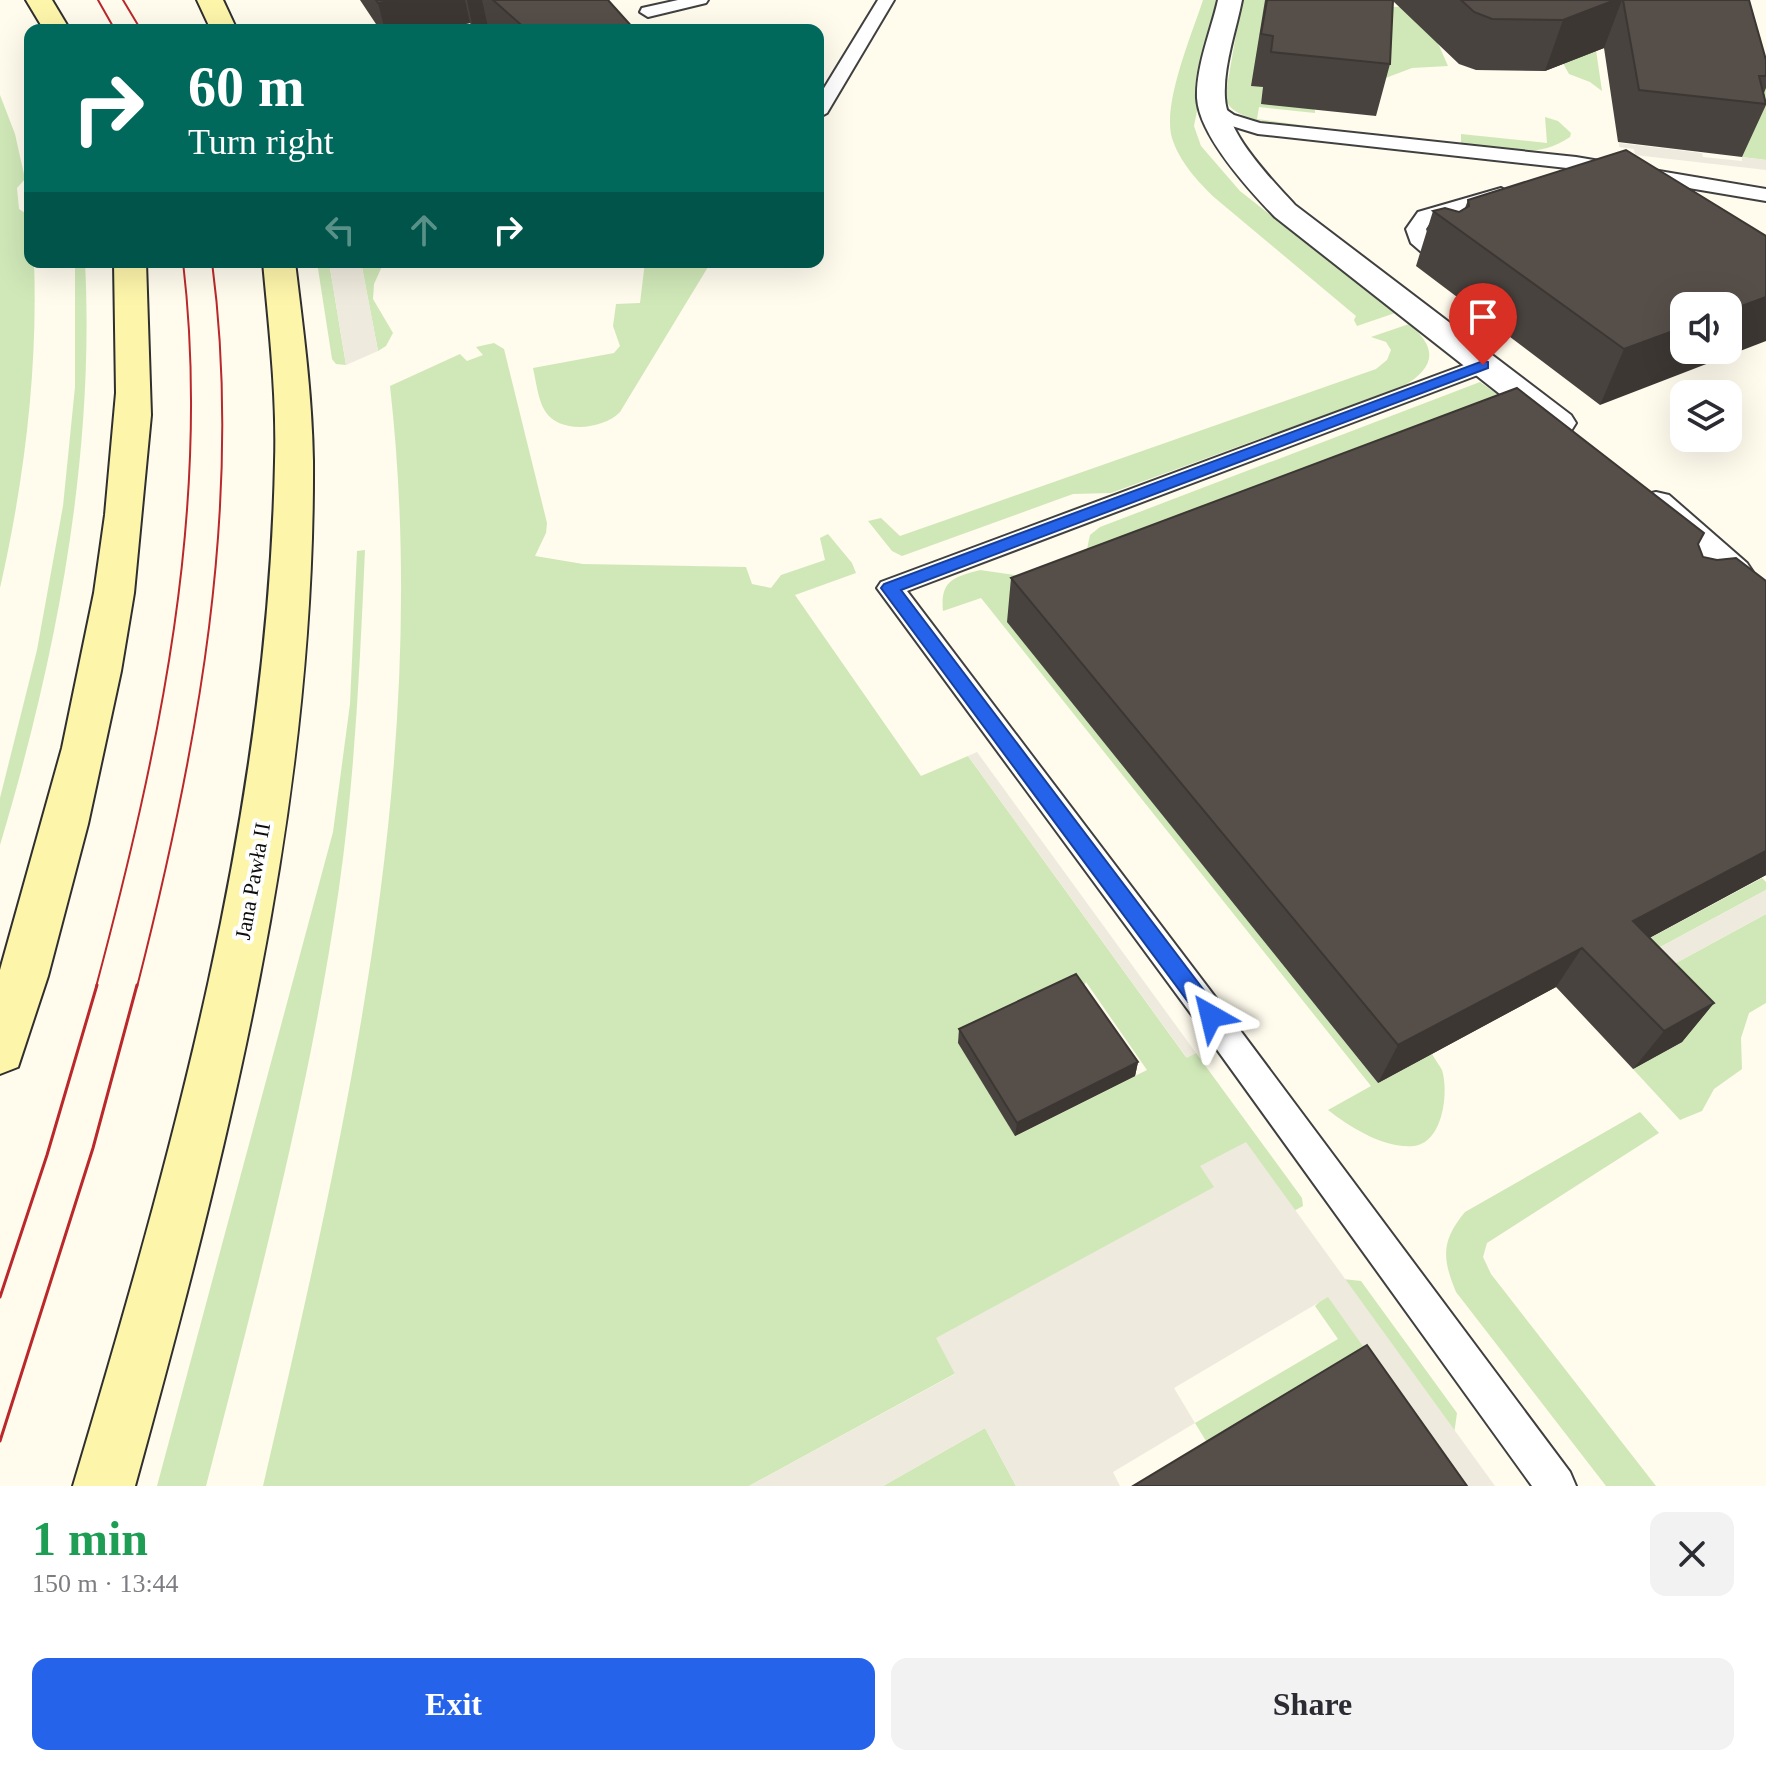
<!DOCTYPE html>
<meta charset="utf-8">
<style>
body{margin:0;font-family:Georgia,serif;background:#f2f2f3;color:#2b2b33;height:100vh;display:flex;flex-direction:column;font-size:30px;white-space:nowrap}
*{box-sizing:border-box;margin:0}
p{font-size:26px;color:#7c7c81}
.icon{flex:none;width:44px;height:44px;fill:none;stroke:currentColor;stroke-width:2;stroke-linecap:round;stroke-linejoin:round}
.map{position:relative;height:1486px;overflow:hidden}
.panel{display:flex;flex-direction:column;background:#fff;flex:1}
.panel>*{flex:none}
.banner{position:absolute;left:24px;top:24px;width:800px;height:244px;border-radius:16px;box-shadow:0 8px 32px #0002;background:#00695c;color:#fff;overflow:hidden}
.fabs{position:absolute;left:1670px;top:292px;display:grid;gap:16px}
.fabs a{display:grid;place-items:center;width:72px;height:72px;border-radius:16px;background:#fff;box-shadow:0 8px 32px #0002;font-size:40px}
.pin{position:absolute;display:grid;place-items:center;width:68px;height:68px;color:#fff;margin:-82px -34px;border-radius:50% 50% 50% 0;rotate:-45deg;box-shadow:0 0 8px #0007}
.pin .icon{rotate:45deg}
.me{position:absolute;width:88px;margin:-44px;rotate:323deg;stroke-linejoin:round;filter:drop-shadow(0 0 6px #0008)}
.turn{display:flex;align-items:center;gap:28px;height:168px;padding:0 32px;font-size:36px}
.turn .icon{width:104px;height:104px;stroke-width:2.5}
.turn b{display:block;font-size:56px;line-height:68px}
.lanes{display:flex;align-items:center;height:76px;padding:0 32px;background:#0003;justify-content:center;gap:40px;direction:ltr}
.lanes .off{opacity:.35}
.round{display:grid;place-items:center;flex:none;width:84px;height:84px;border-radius:16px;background:#f2f2f3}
.overview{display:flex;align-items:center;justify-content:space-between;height:136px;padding:0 32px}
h1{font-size:48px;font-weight:700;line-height:60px;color:#1e9e55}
.cta{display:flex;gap:16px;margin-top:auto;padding:16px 32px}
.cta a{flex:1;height:92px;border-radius:16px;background:#2563eb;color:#fff;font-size:32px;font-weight:700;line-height:92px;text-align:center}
.cta a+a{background:#f2f2f3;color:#2b2b33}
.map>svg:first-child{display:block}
</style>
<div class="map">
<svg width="1766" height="1486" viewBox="0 0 1766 1486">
<rect width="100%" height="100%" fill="#fffbed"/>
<g fill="#d0e8b8" fill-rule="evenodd">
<path d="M1203 0H1219L1194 126 1201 146 1240 191 1395 313 1357 326 1354 320 1356 316 1215 198C1198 182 1179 161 1172 138 1162 104 1192 34 1203 0Z"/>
<path d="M1242 0H1265L1263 87 1315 110V113L1259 107 1257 119 1329 129C1304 126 1233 126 1225 98Z"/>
<path d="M1387 7H1422L1448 66 1412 68 1383 79Z"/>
<path d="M1533 9H1590L1602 91 1590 82 1569 74Z"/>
<path d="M1766 78V160L1742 157 1735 128Z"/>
<path d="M0 95 15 134 25 179 17 188 19 209 30 216V262H34C38 371 24 482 0 588Z"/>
<path d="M1545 117 1558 121 1571 133 1570 137C1536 161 1500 148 1461 144V134L1547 143Z"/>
<path d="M75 262H85C95 458 56 658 0 845V798L37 650 63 506 75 387Z"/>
<path d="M317 262H329L346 365 336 364 332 359Z"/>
<path d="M361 262H384L374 284 373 299 393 333 386 346 378 351Z"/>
<path d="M645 262H711L620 412C604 429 560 435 545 411 538 400 536 381 533 368L614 353 620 346 613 326 616 304 640 303Z"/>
<path d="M1409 324C1439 349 1435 368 1402 387L1111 493 1073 494 902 556 892 551 868 521 881 518 900 536 1376 369 1387 360 1391 350 1386 342 1371 337Z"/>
<path d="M494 343 504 349 547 523 546 533 535 556 583 564 746 567 752 584 771 588 781 575 825 560 820 538 828 534 852 563 856 573 795 595 921 776 968 756 1186 1057 1196 1053 1302 1198 1303 1206 1248 1236 956 1373 749 1486H263C347 1125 432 759 390 386L460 354 467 361 483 355 476 347ZM1086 982 1147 1070 1015 1136Z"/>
<path d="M1480 382 1514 406 1086 554 1090 535 1100 527Z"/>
<path d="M365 550C360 663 355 776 339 888 310 1090 257 1289 206 1486H157L333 832 350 704 357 551Z"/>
<path d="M980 570 1022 576 1008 622 1378 1083 1432 1054C1435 1059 1439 1065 1442 1070 1449 1092 1443 1143 1414 1146 1384 1149 1350 1127 1328 1110L1371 1086 981 598 943 611C940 581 953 577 980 570Z"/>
<path d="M1762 878 1766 882V890L1601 979 1592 969Z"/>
<path d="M1766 914V1003L1749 1013 1741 1038 1742 1069 1714 1089 1702 1111 1680 1120 1633 1069 1682 1042 1630 988Z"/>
<path d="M1640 1112 1659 1133 1487 1243 1483 1257 1491 1274 1656 1486H1606L1456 1292C1442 1258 1441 1241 1465 1212Z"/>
<path d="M1343 1279 1361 1281 1457 1413 1454 1434 1214 1454 1195 1423 1338 1339 1315 1306Z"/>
<path d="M985 1428 1016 1486H883Z"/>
</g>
<g fill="#eeeadd">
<path d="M1619 143 1702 153 1703 157 1742 161V157L1766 160V170L1635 155 1634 149 1619 147Z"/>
<path d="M329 262H361L378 351 346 365Z"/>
<path d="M977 752 1196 1053 1187 1058 968 756Z"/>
<path d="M1766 890V914L1582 1014 1556 987 1601 979Z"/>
<path d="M1246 1142 1495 1486H1462L1328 1297 1174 1388 1195 1423 1113 1472 1120 1486H1016L985 1428 883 1486H749L955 1374 936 1338 1214 1187 1200 1166Z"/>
</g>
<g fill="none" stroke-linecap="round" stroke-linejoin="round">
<defs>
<g id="service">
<path d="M678 0H708L706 3 648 17 640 12 642 8Z"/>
<path d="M878 0H894L827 113 818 118V98Z"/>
<path d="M1212 100 1234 115 1260 123 1576 157 1766 189V201L1576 169 1258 134 1222 123 1203 105Z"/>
<path d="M1501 188 1511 194 1508 198 1432 220 1426 229C1429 242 1443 247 1450 258L1447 262H1433L1411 243 1406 229 1418 212Z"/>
<path d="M1483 358 1491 360 1494 365 1491 370 907 591 1222 1006 1570 1472 1576 1486H1532L1200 1026 877 588 881 582Z"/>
</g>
<g id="pedestrian">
<path d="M1218 0H1242C1236 31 1223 66 1225 98 1227 134 1271 179 1295 205L1571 415 1576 423 1571 431 1559 434 1547 431 1275 217C1249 190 1199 136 1197 98 1196 66 1211 31 1218 0Z"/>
<path d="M1656 492 1669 495 1747 563 1753 572 1747 581 1734 585 1721 581 1643 513 1638 504 1643 495Z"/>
</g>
<g id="secondary">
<path d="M26 0H52L70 30H44Z"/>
<path d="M197 0H223L237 30H211Z"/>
<path d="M114 262H146L151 415 134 593 121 671 88 824 48 976 18 1067 0 1074V970L62 748 94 593 105 515 116 393Z"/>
<path d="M263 262H295C303 328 312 394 313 461 315 811 227 1151 135 1486H73C173 1151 268 814 275 462 277 395 269 328 263 262Z"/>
</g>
</defs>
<use href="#service" stroke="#404040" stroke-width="4"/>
<use href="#pedestrian" stroke="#404040" stroke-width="4"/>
<use href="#secondary" stroke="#2f2f2f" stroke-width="4"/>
<use href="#service" fill="#fff" fill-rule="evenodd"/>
<use href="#pedestrian" fill="#fff" fill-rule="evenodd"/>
<use href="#secondary" fill="#fdf5aa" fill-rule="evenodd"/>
<g stroke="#ba282c" stroke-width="2">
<path d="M98 0 115 30"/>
<path d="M123 0 141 30"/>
<path d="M96 987C159 751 212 507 183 262"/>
<path d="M137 987C197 753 244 504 212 262"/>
</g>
<g stroke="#ba282c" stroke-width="3">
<path d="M0 1297 47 1155 97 985"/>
<path d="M0 1441 93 1148 137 985"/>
</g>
</g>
<g fill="#49433f">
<path d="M360 0H608L635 30H492L488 27 473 29 470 23 438 30H380Z"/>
<path d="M1265 0H1749L1766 60V88L1764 93 1766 105 1742 157 1618 142 1604 48 1545 71 1476 70 1459 64 1393 1 1390 64 1376 116 1261 104 1263 87 1251 86Z"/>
<path d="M1468 200 1766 236 1600 405 1416 266 1433 211 1459 212 1465 208Z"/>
<path d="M1698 544 1703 557 1766 581V875L1649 938 1714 1003 1682 1042 1633 1069 1556 987 1378 1083 1007 622 1011 578Z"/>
<path d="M959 1029 1138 1062 1135 1076 1015 1136 958 1043Z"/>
</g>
<g fill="#3c3733">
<path d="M394 0H465L470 23 438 30H385L378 3Z"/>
<path d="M467 0H482L488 27 473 29Z"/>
<path d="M1615 0H1622L1604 48 1545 71 1563 20Z"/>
<path d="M1766 297V341L1600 405 1624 349 1684 327V350H1728V311Z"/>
<path d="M1766 851V875L1605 962 1633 921Z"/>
<path d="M1582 948 1556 987 1378 1083 1398 1045Z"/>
<path d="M1714 1003 1682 1042 1633 1069 1664 1031Z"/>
<path d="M1138 1062 1135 1076 1015 1136 1017 1123Z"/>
</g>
<g fill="#554e49" stroke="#3c3733" stroke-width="2">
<path d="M376 0H394L378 3Z"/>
<path d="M493 0H608L635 30H527Z"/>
<path d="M1267 0H1393L1390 64 1271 52 1273 36 1261 34Z"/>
<path d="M1461 0H1615L1563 20 1492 19 1474 12Z"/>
<path d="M1623 0H1749L1766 60V76H1759L1766 104 1639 90Z"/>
<path d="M1626 150 1766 236V297L1728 311V306H1684V327L1624 349 1433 211 1445 208 1459 212 1469 206 1468 200Z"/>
<path d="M1517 388 1704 533 1698 544 1703 557 1717 560 1736 558 1766 581V851L1633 921 1714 1003 1664 1031 1582 948 1398 1045 1011 578Z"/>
<path d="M1076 974 1138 1062 1017 1123 959 1029Z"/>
<path d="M1367 1345 1467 1486H1133Z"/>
</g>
<path fill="#2563eb" stroke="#184099" stroke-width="2" d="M1483 361 1488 362V368L901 590 1218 1009 1221 1016 1218 1022 1211 1025 1203 1022 881 588 884 584Z"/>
<g text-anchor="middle" stroke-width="8" stroke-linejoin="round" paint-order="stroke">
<g font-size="22" fill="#0d0d0d" stroke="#fff">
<text transform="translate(252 881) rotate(-80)" y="8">Jana Pawła II</text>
</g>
</g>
</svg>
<div class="fabs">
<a><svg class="icon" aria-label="sound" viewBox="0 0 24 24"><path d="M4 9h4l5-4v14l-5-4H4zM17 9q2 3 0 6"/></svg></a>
<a><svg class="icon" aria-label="layers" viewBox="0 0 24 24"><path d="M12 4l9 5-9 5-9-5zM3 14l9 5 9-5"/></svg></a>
</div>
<div class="pin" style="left:1483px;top:365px;background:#d93025"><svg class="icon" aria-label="arrive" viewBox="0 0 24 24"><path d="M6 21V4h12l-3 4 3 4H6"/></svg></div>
<svg class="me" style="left:1211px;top:1016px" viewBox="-20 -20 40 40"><path d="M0-17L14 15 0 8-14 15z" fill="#2563eb" stroke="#fff" stroke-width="4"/></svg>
<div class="banner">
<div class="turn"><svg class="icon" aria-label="right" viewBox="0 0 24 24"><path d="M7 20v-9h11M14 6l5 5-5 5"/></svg><div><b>60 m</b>Turn right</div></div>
<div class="lanes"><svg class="icon off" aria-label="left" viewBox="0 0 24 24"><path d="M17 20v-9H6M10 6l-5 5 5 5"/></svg><svg class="icon off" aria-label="ahead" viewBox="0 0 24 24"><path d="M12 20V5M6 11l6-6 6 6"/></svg><svg class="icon" aria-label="right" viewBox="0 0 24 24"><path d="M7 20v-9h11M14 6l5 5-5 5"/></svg></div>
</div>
</div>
<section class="panel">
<div class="overview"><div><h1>1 min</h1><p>150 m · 13:44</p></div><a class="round"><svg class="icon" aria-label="close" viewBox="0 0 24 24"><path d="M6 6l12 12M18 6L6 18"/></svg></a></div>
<div class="cta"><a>Exit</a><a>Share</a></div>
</section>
